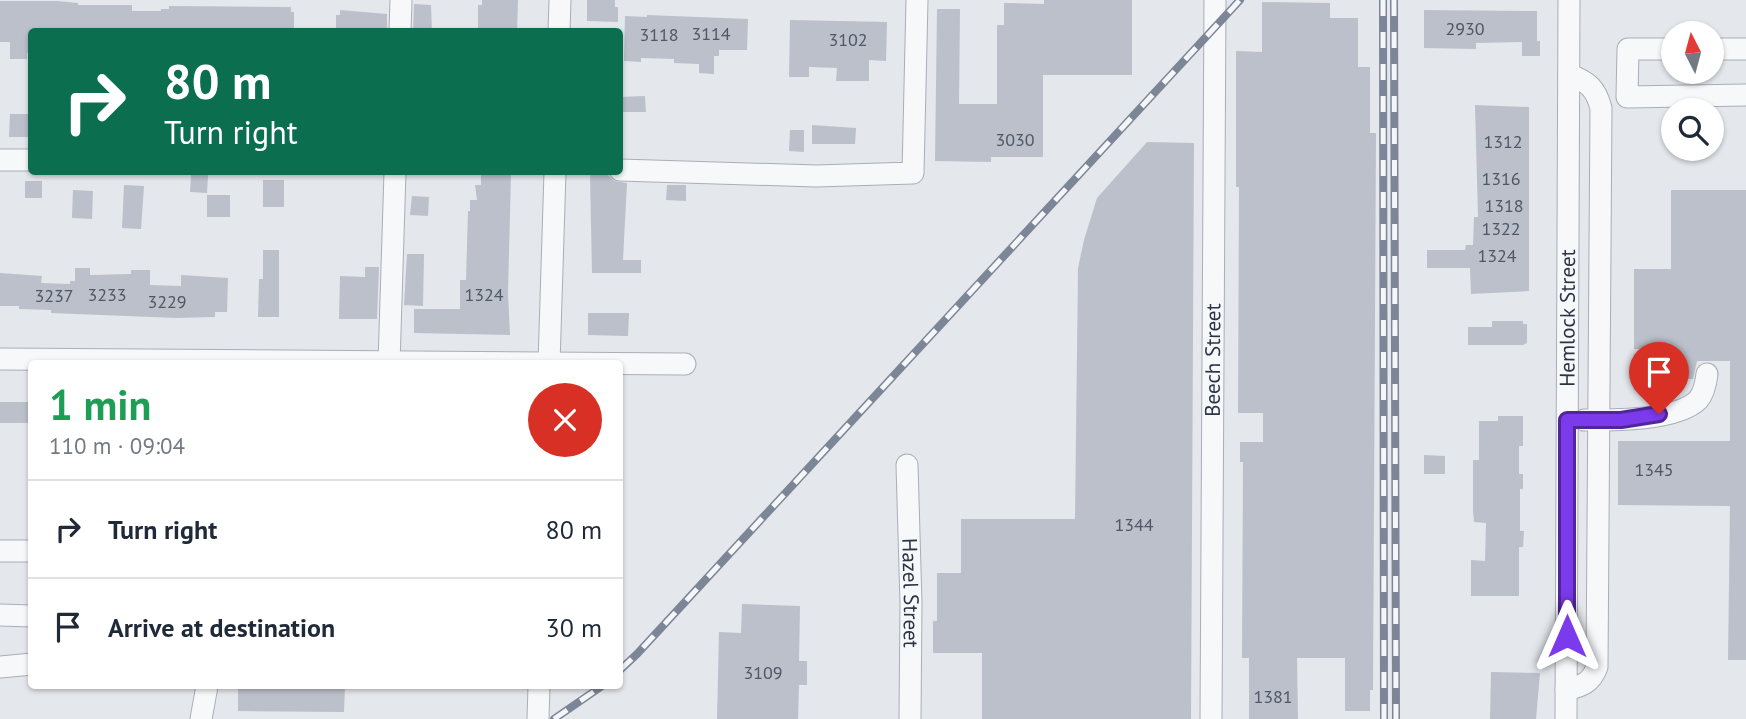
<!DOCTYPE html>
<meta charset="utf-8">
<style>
body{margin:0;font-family:"PT Sans",sans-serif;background:#f2f2f3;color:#1f2937;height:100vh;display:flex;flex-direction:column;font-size:26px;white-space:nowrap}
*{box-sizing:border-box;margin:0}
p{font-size:23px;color:#747a83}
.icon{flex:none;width:38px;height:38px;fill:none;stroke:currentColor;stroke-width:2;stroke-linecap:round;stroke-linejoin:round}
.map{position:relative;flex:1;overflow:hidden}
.details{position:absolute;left:28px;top:360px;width:595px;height:329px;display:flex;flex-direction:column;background:#fff;border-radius:7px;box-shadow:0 2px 5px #0004}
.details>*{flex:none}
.banner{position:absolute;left:28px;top:28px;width:595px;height:147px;border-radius:7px;box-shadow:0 2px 5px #0004;background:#0b6e4f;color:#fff;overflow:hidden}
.needle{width:46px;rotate:354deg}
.fabs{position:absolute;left:1661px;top:21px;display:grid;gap:14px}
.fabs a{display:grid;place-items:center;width:63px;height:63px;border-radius:50%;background:#fff;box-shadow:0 2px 5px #0004;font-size:35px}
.pin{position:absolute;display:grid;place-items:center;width:60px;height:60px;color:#fff;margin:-72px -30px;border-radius:50% 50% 50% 0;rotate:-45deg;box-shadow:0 0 7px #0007}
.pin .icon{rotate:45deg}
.me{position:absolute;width:77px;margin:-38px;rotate:0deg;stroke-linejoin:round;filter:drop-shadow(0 0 5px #0008)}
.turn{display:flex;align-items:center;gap:24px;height:147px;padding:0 21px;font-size:32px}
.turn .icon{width:91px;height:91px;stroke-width:2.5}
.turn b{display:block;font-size:49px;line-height:60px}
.round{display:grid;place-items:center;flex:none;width:74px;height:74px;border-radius:37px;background:#f2f2f3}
.summary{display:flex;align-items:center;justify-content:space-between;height:119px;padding:0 21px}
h1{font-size:42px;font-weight:700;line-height:52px;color:#1e9e55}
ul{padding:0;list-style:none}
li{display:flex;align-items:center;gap:21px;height:98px;padding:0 21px;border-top:2px solid #e0e1e3}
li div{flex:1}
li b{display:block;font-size:26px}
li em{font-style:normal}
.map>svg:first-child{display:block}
</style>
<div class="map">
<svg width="1746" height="719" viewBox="0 0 1746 719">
<rect width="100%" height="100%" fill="#e4e7ec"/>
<g fill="#bbc0ca">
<path d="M482 0H518L517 32H482V28H478V5H482Z"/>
<path d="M587 0H615V7H618V22L587 21Z"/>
<path d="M1044 0H1132V75H1043V157H991V162L935 161 937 9H960L959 104H997V25H1004V3L1044 4Z"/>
<path d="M0 1H57L78 3V5H132V11H161V9H169V6L291 7V12H294V32H32V53H27V59H10V42H0Z"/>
<path d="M1262 2 1330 3V18H1358V67H1370V133H1376L1373 690H1370V711H1345V658H1297L1298 719H1249V658H1242L1243 462H1240V442H1263V413H1238L1239 187H1236V51L1262 52Z"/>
<path d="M414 4 431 5 432 32H413Z"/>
<path d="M340 10 387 14V32H336V15H340Z"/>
<path d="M1424 10 1537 11V41H1540V56H1522V42L1476 43V49L1424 48Z"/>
<path d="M647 15 748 19 747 50H719V56H714V74L699 73V64L674 63V59L641 58V62L624 61 625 16 647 17Z"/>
<path d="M790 20 887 22 886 61 869 60V81H836L837 68 809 67V77H789Z"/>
<path d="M645 96 646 112H620V97Z"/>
<path d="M1475 105 1529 107V291L1471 294 1470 268H1427V250H1465L1466 245H1473L1474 217H1478Z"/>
<path d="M10 114H30V137H9Z"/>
<path d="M812 125 856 128 855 144H812Z"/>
<path d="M790 130H804V152L789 151Z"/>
<path d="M1147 142 1194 143 1191 719H982V653H933V621H937V573H961V519H1075L1078 268 1084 240 1097 198Z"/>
<path d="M481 174H511L508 293 510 335 414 333V309H460V280H466L468 211H470V200H477L475 185H481Z"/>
<path d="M191 175H208L207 193 190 192Z"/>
<path d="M590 175H608L614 181 627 183 623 260H641V273H592Z"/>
<rect x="263" y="180" width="21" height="27"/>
<rect x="25" y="181" width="17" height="17"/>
<path d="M124 185 144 186 141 229 122 228Z"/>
<path d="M667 185H686V201L666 200Z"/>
<path d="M73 190 93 191 92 219 72 218Z"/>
<path d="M1671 190H1746V660H1728L1730 506 1618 505V441H1730V361H1697L1693 379H1670V349H1634V269H1671Z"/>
<rect x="207" y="195" width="23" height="22"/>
<path d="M412 196 429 197 428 216 410 215Z"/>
<path d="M263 250H279V317H258L259 279H263Z"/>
<path d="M407 254H424L423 306 404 305Z"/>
<path d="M365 267H379L377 319H339L340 276 365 277Z"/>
<path d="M75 268H90V275L131 274V270H150V285L181 286V275L228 278 227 312H215V317L177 318 51 313V310L19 309V306H0V273L42 276 41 283 70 284V281H75Z"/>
<path d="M588 313H629L628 336 588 335Z"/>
<path d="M1492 321H1523V324H1527V343L1523 345H1468V327H1492Z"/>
<rect x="0" y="402" width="32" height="21"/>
<path d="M1498 416H1523V446H1519V474H1523V489H1520V531H1524L1523 547H1519V596H1471V560L1485 561 1486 523 1474 522 1473 510V460H1479V421H1498Z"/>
<path d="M1424 455 1445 456V474H1424Z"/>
<path d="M742 604 800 606 799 661H807V685H799L798 719H717L719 632 741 633Z"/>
<path d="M1491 672 1540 673 1536 719H1490Z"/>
<path d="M238 686H345L344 712 238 711Z"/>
</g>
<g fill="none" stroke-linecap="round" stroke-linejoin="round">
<defs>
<g id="minor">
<path d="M400 32 401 0"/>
<path d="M559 32 560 0"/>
<path d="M1673 49H1628L1627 97 1746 95"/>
<path d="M1712 49H1746"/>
<path d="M0 160H32"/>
<path d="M620 170 816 176 913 173 917 0"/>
<path d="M0 359 685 364"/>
<path d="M389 364 395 172"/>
<path d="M549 364 555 172"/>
<path d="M1584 420C1613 420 1676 421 1698 400 1704 393 1706 383 1707 374"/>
<path id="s1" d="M907 465 911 603 910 719"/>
<path d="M0 551H32"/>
<path d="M0 615 32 616"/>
<path d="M0 667 32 664"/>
<path d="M1566 690C1582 686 1591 683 1597 667L1601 108C1596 89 1588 81 1569 75"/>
<path d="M201 719 207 686"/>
<path d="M538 719 539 686"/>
<path id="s2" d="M1211 719 1215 0"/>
<path id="s3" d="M1566 719 1569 0"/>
</g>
</defs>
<use href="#minor" stroke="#a9aeb7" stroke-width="23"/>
<use href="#minor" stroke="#f7f8fa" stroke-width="21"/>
<defs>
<g id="rail">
<path d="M1383 0 1384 719"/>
<path d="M1394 0 1396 719"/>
<path d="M620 670 637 654 1240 0"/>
<path d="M554 719 602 686"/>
</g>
</defs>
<use href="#rail" stroke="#7d8696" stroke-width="8"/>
<use href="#rail" stroke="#f4f6f9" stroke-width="5" stroke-dasharray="16" stroke-linecap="butt"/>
</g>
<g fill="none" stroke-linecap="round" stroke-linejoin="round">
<defs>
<path id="route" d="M1567 636V420H1621L1659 414"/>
</defs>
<use href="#route" stroke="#51269a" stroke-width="18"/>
<use href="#route" stroke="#7c3aed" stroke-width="12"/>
</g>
<g text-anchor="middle" stroke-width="6" stroke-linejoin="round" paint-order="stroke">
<g font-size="18" fill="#4f5766">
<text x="1465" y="35">2930</text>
<text x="711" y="40">3114</text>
<text x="659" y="41">3118</text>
<text x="848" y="46">3102</text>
<text x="1015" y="146">3030</text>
<text x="1503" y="148">1312</text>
<text x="1501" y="185">1316</text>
<text x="1504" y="212">1318</text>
<text x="1501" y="235">1322</text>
<text x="1497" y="262">1324</text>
<text x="107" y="301">3233</text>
<text x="484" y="301">1324</text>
<text x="54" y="302">3237</text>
<text x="167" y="308">3229</text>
<text x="1654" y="476">1345</text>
<text x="1134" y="531">1344</text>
<text x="763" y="679">3109</text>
<text x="1273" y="703">1381</text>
</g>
<g font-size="21" fill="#2b3445" stroke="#f4f6f9">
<text dy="7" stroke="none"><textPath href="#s3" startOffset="401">Hemlock Street</textPath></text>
<text dy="7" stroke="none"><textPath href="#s2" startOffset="359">Beech Street</textPath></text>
<text dy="7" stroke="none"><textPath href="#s1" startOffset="128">Hazel Street</textPath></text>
</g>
</g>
</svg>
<div class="fabs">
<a><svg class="needle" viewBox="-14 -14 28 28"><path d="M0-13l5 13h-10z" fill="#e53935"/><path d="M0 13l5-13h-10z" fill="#747a83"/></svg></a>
<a><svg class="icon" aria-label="search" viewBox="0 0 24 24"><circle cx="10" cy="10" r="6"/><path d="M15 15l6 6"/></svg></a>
</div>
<div class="pin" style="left:1659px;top:414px;background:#d93025"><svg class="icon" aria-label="arrive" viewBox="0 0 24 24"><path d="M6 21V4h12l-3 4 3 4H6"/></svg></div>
<svg class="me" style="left:1567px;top:636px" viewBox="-20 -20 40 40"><path d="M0-17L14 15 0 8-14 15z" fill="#7c3aed" stroke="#fff" stroke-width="4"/></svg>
<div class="banner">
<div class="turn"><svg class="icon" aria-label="right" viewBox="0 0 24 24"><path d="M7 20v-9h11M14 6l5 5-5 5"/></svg><div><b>80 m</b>Turn right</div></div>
</div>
<section class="details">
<div class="summary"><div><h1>1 min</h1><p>110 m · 09:04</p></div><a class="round" style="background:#d93025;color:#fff"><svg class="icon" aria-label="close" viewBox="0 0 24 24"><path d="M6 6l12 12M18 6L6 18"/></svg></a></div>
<ul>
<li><svg class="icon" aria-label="right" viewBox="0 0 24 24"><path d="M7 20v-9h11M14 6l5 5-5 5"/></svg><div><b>Turn right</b></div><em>80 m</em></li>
<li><svg class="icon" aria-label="arrive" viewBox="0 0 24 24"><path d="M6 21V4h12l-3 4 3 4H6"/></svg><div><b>Arrive at destination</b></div><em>30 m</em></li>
</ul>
</section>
</div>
